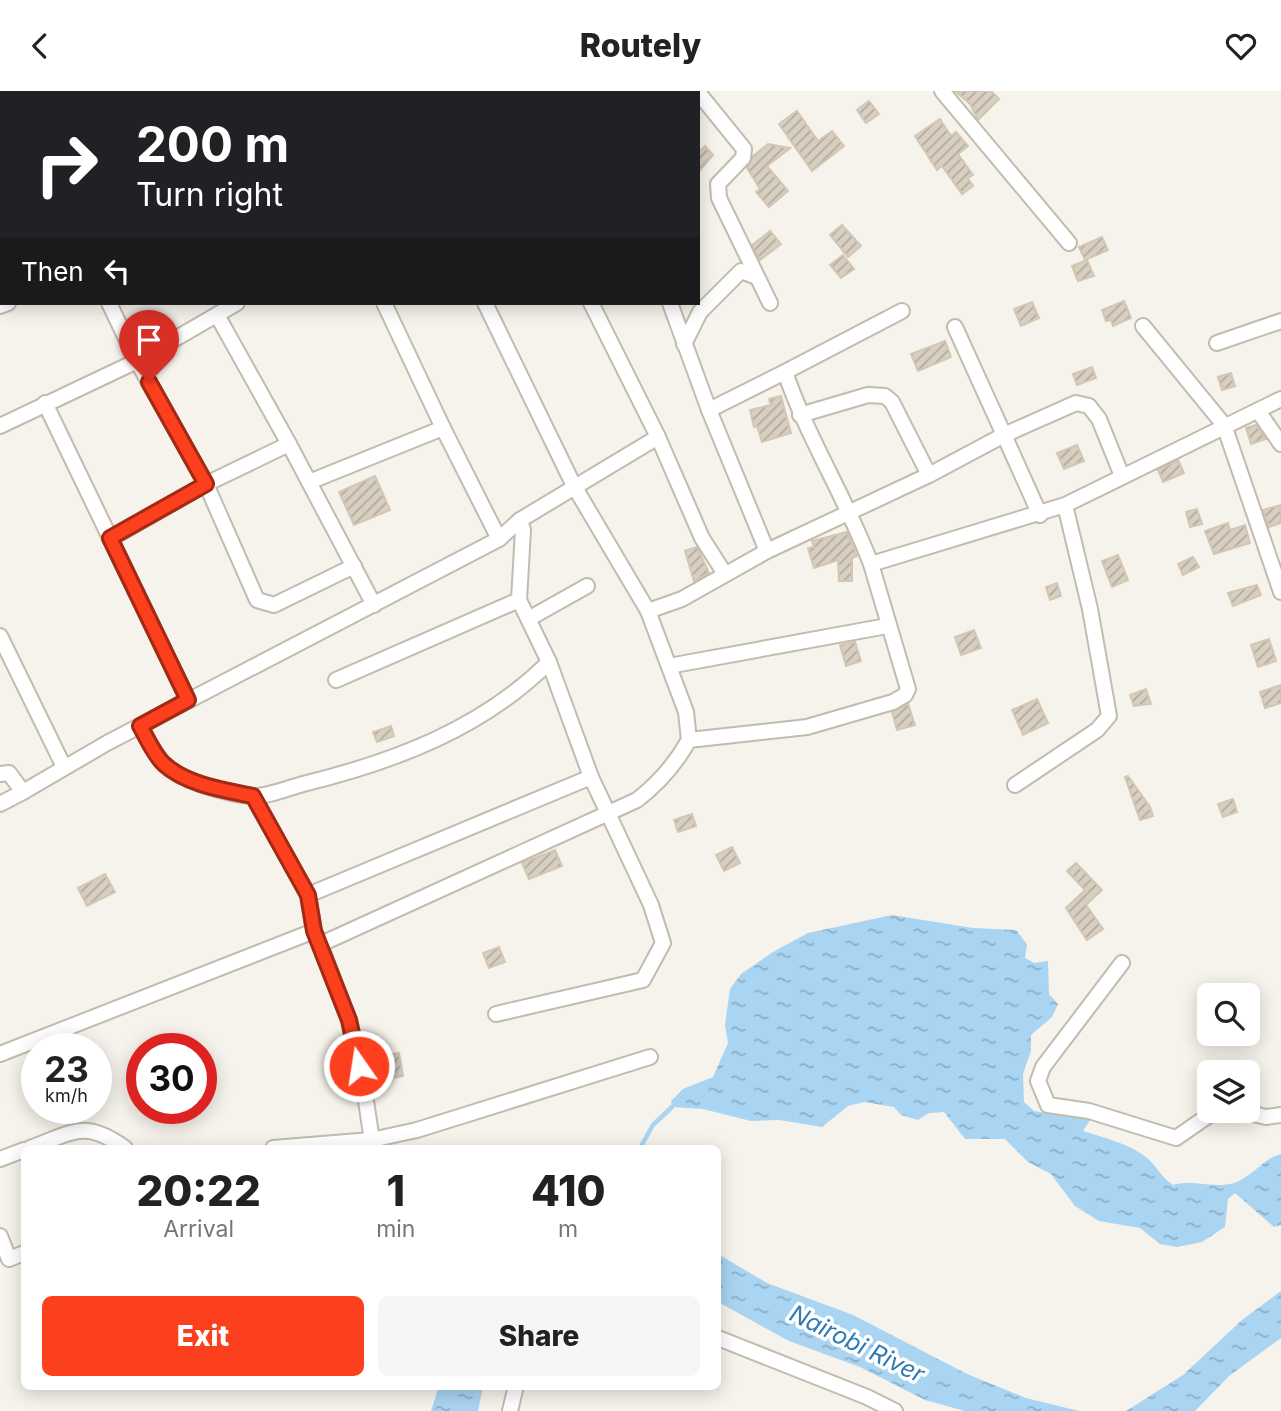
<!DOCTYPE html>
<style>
body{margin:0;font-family:Inter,sans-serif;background:#f6f6f6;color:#222;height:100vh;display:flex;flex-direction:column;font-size:26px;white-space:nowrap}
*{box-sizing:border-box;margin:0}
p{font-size:23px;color:#767676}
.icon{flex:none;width:38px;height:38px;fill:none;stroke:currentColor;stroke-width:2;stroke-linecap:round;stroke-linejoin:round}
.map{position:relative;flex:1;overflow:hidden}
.sheet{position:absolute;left:21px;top:1054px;width:700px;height:245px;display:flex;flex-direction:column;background:#fff;border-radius:10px;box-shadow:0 4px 18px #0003}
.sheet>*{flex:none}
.top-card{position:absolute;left:0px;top:0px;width:700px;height:214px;box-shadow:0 4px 18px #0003;background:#202124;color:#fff;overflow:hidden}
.controls{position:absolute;left:1197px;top:892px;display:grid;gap:14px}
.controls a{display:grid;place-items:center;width:63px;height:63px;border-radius:10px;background:#fff;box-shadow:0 4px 18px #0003;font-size:35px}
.speed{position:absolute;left:21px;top:942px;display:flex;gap:14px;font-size:35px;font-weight:700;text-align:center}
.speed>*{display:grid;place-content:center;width:91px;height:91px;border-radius:50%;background:#fff;box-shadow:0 4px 18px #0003;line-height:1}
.speed small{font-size:18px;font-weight:400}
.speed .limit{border:10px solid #d22;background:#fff;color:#111}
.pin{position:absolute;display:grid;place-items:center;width:60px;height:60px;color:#fff;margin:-72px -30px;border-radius:50% 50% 50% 0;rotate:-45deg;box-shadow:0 0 7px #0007}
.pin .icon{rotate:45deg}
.me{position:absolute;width:77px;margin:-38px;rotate:347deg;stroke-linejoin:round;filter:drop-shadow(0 0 5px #0008)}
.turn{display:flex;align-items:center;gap:24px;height:147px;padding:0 21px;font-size:32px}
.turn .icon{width:91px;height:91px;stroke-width:2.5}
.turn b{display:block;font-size:49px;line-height:60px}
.then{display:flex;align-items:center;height:66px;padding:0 21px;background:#0003;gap:14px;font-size:26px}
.eta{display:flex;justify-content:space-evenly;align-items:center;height:119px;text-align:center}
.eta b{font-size:42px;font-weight:800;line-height:49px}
.action{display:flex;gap:14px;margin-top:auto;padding:14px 21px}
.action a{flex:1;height:80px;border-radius:10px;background:#fc3f1d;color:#fff;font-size:28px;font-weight:800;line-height:80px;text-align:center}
.action a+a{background:#f6f6f6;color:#222}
header{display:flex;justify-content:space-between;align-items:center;height:91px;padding:0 21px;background:#fff;font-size:32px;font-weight:800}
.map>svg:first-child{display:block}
</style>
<header><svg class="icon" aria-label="back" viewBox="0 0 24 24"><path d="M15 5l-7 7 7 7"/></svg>Routely<svg class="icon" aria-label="heart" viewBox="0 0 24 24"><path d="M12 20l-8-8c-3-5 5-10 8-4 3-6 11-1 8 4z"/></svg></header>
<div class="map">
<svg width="1281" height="1320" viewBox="0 0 1281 1320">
<defs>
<pattern id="water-ripples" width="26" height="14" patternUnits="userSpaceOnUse" patternTransform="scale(1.75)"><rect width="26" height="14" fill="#a9d4f2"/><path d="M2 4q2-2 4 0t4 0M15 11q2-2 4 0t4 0" fill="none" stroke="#8caec5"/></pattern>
<pattern id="building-hatch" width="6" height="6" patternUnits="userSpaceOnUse" patternTransform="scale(1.75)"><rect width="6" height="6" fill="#d8cfc1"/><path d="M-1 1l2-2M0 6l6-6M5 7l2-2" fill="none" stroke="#b1aa9e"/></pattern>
</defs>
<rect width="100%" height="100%" fill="#f6f3ec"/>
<g fill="url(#water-ripples)">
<path d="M892 824 973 837 1016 839 1027 853 1025 867 1034 872 1048 870 1049 903 1058 913 1052 926 1031 944V960L1023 983 1024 1011 1034 1020 1090 1029 1083 1040C1104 1047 1128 1052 1146 1066 1156 1074 1160 1085 1173 1094 1194 1088 1213 1098 1234 1092 1253 1086 1262 1068 1281 1063V1134L1274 1136 1235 1102 1228 1108 1225 1136 1202 1151 1177 1156 1160 1153 1140 1137 1099 1130 1075 1115 1051 1083 1028 1071 1005 1048H965L944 1021 929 1022 918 1029 901 1024 894 1016 864 1011 848 1015 822 1036 779 1029 751 1030 703 1018 672 1016 671 1010 683 998 713 986 728 952 725 934 730 898 741 883 773 861 808 842Z"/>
<path d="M718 1163 767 1192 853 1224 967 1283 1026 1307 1079 1320H965L925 1309 860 1276 789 1250 718 1211Z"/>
<path d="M1281 1200V1247L1229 1285 1195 1320H1126L1183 1284 1242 1229Z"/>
<path d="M439 1295H483L478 1320H431Z"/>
</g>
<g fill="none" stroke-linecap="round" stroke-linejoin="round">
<path stroke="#a9d4f2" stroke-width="4.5" d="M640 1057 653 1034 672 1016"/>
</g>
<g fill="url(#building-hatch)" stroke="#d3c7b4" stroke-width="2">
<path d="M955 0H991L999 8 978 29 970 13Z"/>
<path d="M869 10 879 23 866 32 857 19Z"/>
<path d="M797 20 818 50 832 40 844 55 812 80 779 33Z"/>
<path d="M940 28 951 45 956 41 968 55 958 63 973 84 968 87 973 95 962 103 942 75 937 79 915 45Z"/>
<path d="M768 53 790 57 767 75 788 100 769 116 756 101 760 98 747 77 753 65Z"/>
<path d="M705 55 713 64 698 82V62Z"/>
<path d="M842 134 861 155 848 166 830 144Z"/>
<path d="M770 140 781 153 760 169 752 154Z"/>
<path d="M1102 146 1108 159 1085 169 1079 156Z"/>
<path d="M843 164 854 178 841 187 830 174Z"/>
<path d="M1087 169 1094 185 1078 190 1072 175Z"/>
<path d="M1124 210 1131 227 1113 235 1111 229 1106 230 1102 219Z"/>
<path d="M1032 211 1039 227 1021 235 1014 218Z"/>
<path d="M945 250 951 266 918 280 911 263Z"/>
<path d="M1092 276 1096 287 1077 294 1073 283Z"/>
<path d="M1231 282 1235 295 1222 299 1218 286Z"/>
<path d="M781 305 791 342 762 351 757 335 754 336 750 319 771 314 769 308Z"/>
<path d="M1256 334 1266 348 1251 353 1246 337Z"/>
<path d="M1077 354 1084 370 1064 378 1057 362Z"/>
<path d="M1178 369 1184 382 1163 391 1158 379Z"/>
<path d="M375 385 390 419 354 434 339 401Z"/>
<path d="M1281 414V432L1269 436 1263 419Z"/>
<path d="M1197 418 1202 433 1190 436 1186 421Z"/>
<path d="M1228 432 1230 439 1245 434 1250 452 1214 463 1205 440Z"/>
<path d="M847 441 857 465 852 467V490H839L838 469 814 477 808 457 814 456 812 450Z"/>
<path d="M697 456 709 482 694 490 685 460Z"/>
<path d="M1118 464 1128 489 1112 496 1102 470Z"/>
<path d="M1193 466 1199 476 1183 484 1178 473Z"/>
<path d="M1057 492 1061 505 1050 509 1046 496Z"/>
<path d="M1257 494 1261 504 1233 515 1228 502Z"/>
<path d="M974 539 981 557 961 564 955 546Z"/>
<path d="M1269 548 1276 570 1258 576 1251 554Z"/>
<path d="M855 551 861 570 846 575 840 554Z"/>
<path d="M1281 594V612L1265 617 1260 601Z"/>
<path d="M1146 598 1151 613 1134 615 1130 604Z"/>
<path d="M1037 608 1048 632 1023 644 1012 619Z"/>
<path d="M908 613 915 634 897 639 892 621Z"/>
<path d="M391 635 394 645 377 651 373 641Z"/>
<path d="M1128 685 1150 716 1153 725 1140 729 1125 686Z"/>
<path d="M1233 708 1237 721 1223 726 1218 713Z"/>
<path d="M692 723 696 735 678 741 674 729Z"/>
<path d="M732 756 740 772 724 780 716 764Z"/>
<path d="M555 759 562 775 529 788 522 772Z"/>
<path d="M1076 772 1102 799 1086 814 1103 838 1087 849 1066 817 1085 799 1067 780Z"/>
<path d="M105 783 115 801 87 815 78 797Z"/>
<path d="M499 856 505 871 489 877 483 862Z"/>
<path d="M399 962 403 985 387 988 383 965Z"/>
</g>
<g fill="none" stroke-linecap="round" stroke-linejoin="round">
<defs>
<g id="minor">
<path d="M77 0 78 2"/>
<path d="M196 0 197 2"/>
<path d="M443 0 444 2"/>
<path d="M564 0 565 2"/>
<path d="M697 0 744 58 743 67 718 93 719 107 770 212"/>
<path d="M942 0 1069 152"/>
<path d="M0 109 2 112"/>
<path d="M109 212 137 270 206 393 257 509 274 514 354 475"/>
<path d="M384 212 443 337"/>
<path d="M485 212 574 395 648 520 682 508 767 460 929 384"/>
<path d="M591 212 658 346 702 447 725 483"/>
<path d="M670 212 709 319 767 460"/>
<path d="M0 215 8 212"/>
<path d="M217 224 289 353"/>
<path d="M1143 235 1224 334 1281 501"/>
<path d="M955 236 1004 344 1076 312 1089 315 1099 328 1122 385"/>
<path d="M1217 252 1281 230"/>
<path d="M684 253 700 221 741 180 757 186"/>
<path d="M785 281 902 220"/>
<path d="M45 312 188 609"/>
<path d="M709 319 785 281C808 348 846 407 871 473L1065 414 1281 308"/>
<path d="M1258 320 1281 353"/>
<path d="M800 324 868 304 885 305 892 311 929 384 1004 344 1040 424"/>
<path d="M0 335 137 270 237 212"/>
<path d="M309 391 374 514"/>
<path d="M520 429 658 346"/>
<path d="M648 520 686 621 689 649"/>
<path d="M530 527 587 495"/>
<path d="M0 545 64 676"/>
<path d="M669 575 887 535"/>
<path d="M336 589 519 509"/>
<path d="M140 635C147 647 154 662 163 672 178 689 229 704 252 705 267 706 288 697 303 693 393 671 482 638 549 571"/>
<path d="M0 683 9 682 23 701 107 652 499 448 443 337 309 391 289 353 206 393 110 448"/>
<path d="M1015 694 1097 639 1109 625 1090 518 1065 414"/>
<path d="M0 713 23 701"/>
<path d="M308 804 591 686"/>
<path d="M317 846 349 929 364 997 373 1056"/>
<path d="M321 853 637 709C659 692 675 674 689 649L807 636 893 611 905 604 908 598 871 473"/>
<path d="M1122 872 1043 976 1038 990 1048 1014 1089 1020 1176 1047 1215 1020"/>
<path d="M496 923 643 889 663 852 651 814 591 686 549 571 519 509 523 439 520 429 499 448"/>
<path d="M0 963 314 840 308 804 253 705"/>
<path d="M1240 1020 1266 1026 1281 1024"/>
<path d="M30 1057C74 1041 84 1028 125 1057"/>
<path d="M273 1057 371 1049 417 1039 650 966"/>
<path d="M0 1068 24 1059"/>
<path d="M0 1145 9 1168 24 1162"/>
<path d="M718 1247 867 1306 895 1320"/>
<path d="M510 1320 516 1295"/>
</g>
</defs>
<use href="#minor" stroke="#c2bbae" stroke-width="18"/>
<use href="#minor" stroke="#fff" stroke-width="14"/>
</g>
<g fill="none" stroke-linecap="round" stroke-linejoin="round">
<defs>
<path id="route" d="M149 291 206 393 110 447 188 609 140 635C147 647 154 664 164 673 187 694 224 699 253 705L308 804 314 840 349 929 359 975"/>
</defs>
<use href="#route" stroke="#a42913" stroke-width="18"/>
<use href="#route" stroke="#fc3f1d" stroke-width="12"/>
</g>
<g text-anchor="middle" stroke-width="7" stroke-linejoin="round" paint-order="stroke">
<g font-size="24" font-style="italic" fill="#2e7ab2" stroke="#fff">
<text transform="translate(857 1253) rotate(26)" y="8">Nairobi River</text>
</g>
</g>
</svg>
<div class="controls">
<a><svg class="icon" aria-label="search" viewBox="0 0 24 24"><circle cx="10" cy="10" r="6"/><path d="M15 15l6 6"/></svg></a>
<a><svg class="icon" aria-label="layers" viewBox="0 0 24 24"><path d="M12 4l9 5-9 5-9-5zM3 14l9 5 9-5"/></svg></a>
</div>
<div class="speed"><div>23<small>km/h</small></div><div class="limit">30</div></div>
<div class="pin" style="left:149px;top:291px;background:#d93025"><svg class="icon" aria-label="arrive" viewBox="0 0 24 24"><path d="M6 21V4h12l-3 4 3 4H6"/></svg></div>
<svg class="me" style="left:359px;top:975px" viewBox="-20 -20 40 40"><circle r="17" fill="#fc3f1d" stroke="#fff" stroke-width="3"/><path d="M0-11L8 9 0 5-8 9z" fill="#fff"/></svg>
<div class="top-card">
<div class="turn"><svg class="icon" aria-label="right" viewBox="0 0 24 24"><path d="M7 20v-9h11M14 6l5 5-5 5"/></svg><div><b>200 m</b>Turn right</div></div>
<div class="then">Then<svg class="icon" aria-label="left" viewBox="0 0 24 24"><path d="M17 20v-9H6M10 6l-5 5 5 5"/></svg></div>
</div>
<section class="sheet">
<div class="eta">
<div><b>20:22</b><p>Arrival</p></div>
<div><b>1</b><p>min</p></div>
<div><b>410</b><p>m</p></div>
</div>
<div class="action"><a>Exit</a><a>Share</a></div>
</section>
</div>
